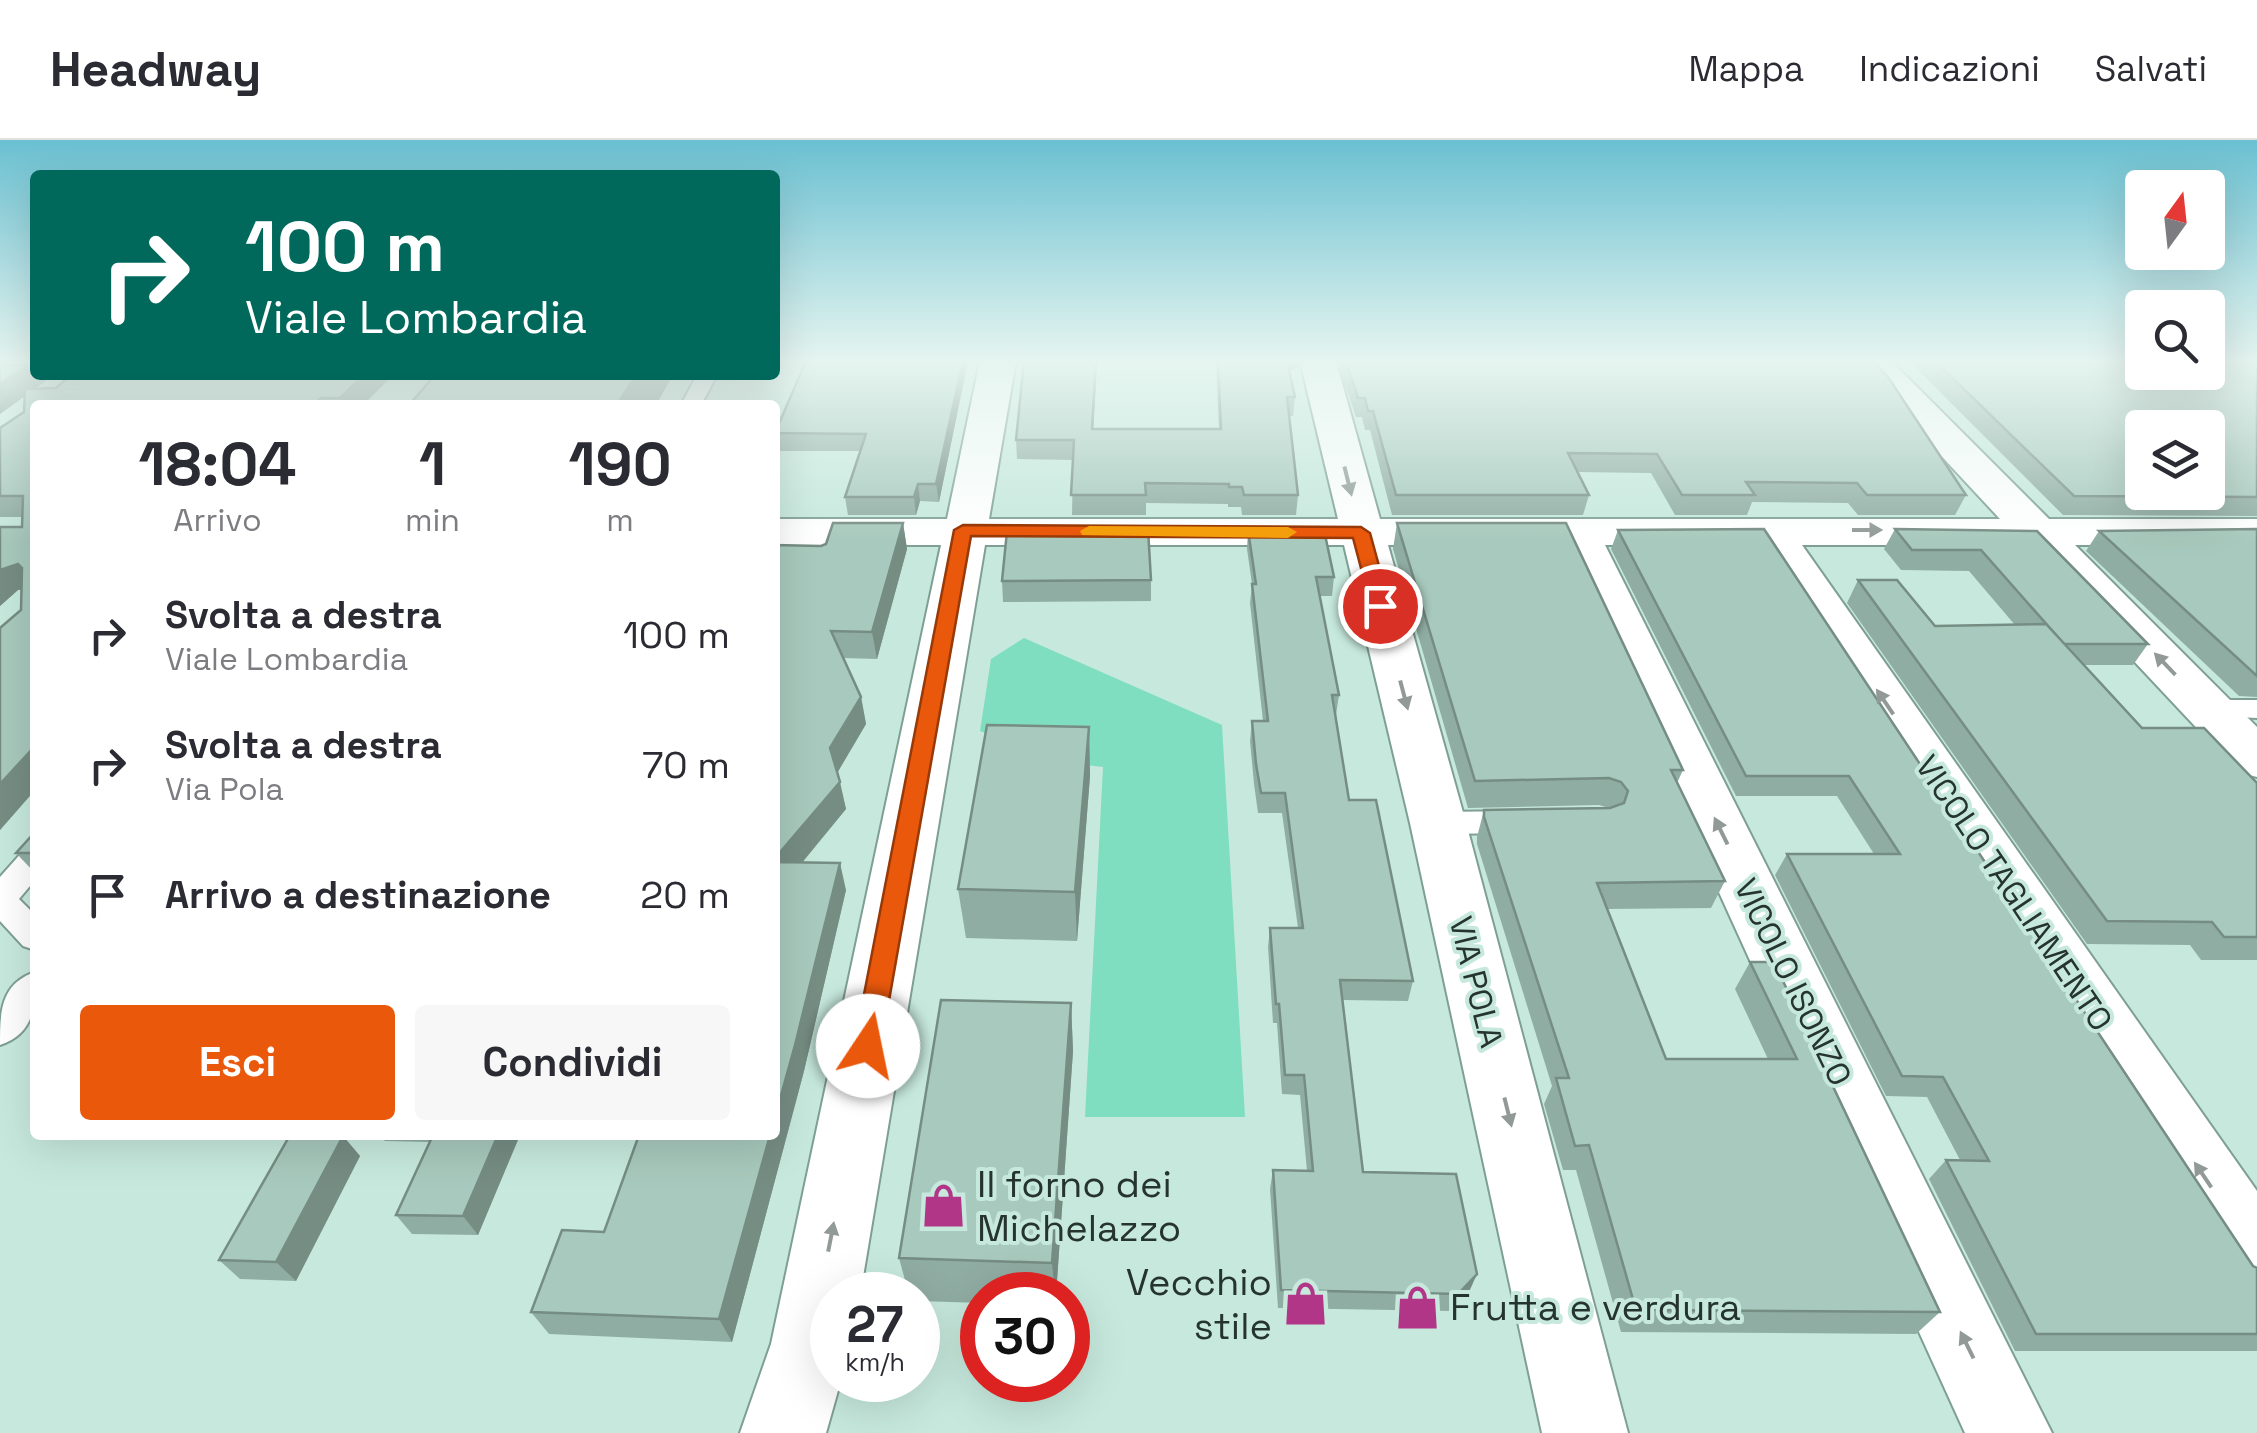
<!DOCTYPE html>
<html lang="it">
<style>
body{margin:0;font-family:"Space Grotesk",sans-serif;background:#f7f7f7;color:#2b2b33;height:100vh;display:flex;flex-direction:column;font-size:38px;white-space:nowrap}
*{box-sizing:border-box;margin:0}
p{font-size:32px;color:#7c7c81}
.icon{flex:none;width:55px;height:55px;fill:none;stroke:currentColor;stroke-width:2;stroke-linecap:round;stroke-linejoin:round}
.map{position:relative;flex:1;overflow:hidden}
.sheet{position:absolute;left:30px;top:260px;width:750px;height:740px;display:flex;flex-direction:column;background:#fff;border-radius:10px;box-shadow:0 10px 40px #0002}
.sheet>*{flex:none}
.top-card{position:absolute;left:30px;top:30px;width:750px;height:210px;border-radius:10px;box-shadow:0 10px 40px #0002;background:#00695c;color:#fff;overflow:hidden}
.needle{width:65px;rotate:15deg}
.fabs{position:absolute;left:2125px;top:30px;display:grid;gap:20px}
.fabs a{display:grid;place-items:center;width:100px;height:100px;border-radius:10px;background:#fff;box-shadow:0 10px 40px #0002;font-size:50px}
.speed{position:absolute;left:810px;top:1132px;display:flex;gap:20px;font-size:50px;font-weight:700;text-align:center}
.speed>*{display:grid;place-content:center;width:130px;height:130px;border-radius:50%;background:#fff;box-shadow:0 10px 40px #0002;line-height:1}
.speed small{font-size:25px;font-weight:400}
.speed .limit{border:15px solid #d22;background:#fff;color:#111}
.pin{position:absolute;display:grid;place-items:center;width:85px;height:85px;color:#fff;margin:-42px;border:5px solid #fff;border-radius:50%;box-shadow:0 2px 10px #0007}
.me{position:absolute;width:110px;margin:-55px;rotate:11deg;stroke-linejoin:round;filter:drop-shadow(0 0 8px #0008)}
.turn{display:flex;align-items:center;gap:35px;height:210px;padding:0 50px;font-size:45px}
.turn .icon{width:130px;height:130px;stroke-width:2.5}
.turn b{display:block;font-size:70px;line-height:85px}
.eta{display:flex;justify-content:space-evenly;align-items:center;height:170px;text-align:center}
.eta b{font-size:60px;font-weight:700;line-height:70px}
.cta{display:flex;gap:20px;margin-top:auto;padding:20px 50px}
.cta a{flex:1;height:115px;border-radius:10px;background:#ea580c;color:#fff;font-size:40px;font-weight:700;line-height:115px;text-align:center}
.cta a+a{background:#f7f7f7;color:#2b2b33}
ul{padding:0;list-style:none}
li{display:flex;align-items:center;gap:30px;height:130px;padding:0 50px}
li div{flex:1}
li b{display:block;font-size:38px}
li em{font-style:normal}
header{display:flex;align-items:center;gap:60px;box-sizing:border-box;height:140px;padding:0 50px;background:#fff;border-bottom:2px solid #e1e1e2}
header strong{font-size:48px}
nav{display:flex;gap:55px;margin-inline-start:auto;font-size:35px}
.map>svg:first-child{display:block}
</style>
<header>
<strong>Headway</strong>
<nav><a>Mappa</a><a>Indicazioni</a><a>Salvati</a></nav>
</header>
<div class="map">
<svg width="2257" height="1293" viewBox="0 0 2257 1293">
<rect width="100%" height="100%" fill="#c7e9dd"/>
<path fill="#7fddc0" d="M1024 498 1222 585 1245 977H1085L1103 627 1061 622 980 591 991 519Z"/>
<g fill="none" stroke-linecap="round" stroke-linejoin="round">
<defs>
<g id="service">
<path d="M697 235H717L701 265H681Z"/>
<path d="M2208 560H2257V578L2198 575 2194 569 2198 563Z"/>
<path d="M1520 671 1531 674 1535 682 1531 690 1520 693 1438 694 1427 691 1423 683 1427 675 1438 672Z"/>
<path d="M35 706V740L19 759 35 775V810L23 806 0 781V737L24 710Z"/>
<path d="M35 832C35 864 36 893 0 905 0 873 0 844 35 832Z"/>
</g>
<path id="minor" d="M980 221H1016L989 379H1338L1300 221H1336L1380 379H2000L1853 221H1891L2049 379H2257V405H2075L2257 587V637L2238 632 2025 405H1802L2257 1051V1153L2230 1142 1758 405H1605L2052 1293H1965L1561 405H1388L1466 683 1628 1293H1542L1410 683 1344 405H985L860 1155H832V1240H841L826 1293H740L771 1204 941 405H775V379H947Z"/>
</defs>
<use href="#service" stroke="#7f9f94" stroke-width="4"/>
<use href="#minor" stroke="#7f9f94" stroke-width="4"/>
<use href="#service" fill="#fff" fill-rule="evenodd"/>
<use href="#minor" fill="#fff" fill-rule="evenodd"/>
</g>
<g fill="#90ada3">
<path d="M32 221H35V235L47 240 35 248H56L71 235H393L363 265H35V650L0 690V488L21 470V450H18L0 466 22 387V377H0V288L24 272 25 256 0 274V224L22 225Z"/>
<path d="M806 221H968L939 362 920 361 916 375H848L845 357 860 311H779L775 293Z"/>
<path d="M1024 221H1097L1093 289H1219L1216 221H1299L1298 228 1289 231 1295 257 1293 276H1289L1298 355 1296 375H1242L1241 367H1228V364L1146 363V375H1072L1073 320 1017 319 1016 300Z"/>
<path d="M1337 221 1686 222 1966 355 1955 375H1858L1848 363 1752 362 1747 375H1675L1651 333 1577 332 1589 355 1583 375H1392L1370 290H1365L1362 277H1356Z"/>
<path d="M1909 221H2257V376L2063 375Z"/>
<path d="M903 383 907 409 877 519 843 518 861 557 866 584 837 633 846 669 802 723 846 750 804 931 732 1202 549 1194 531 1172 604 1092 775 995 821 406Z"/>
<path d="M1397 383 1683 630 1677 643 1725 741 1711 768 1607 769 1666 919H1768L1735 849 1750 822 1940 1172 1916 1194 1621 1192 1576 1030H1563L1544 964 1552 946 1477 704V697L1484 670 1609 668 1599 665 1468 668 1393 409Z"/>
<path d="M1764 389 2253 1126 2257 1128V1211H2015L1929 1039 1946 1020H1960L1927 957 1886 956 1775 735 1787 714H1874L1837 656H1736L1611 409 1618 390Z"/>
<path d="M1895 389 2037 391 2148 504 2133 525H2084L2142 588 2257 643V820H2201L2190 805 2087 804 1847 463 1858 440 1935 486 2015 485 1969 431 1901 430 1884 409Z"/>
<path d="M2257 389V557L2239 556 2086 411 2099 391Z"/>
<path d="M1248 390 1334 437 1332 456H1320L1339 555 1336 575 1349 660 1413 841 1408 861 1343 860 1363 1032 1469 1152 1450 1171 1278 1168 1270 1049 1273 1030 1307 1031 1300 955 1282 954 1277 883H1273L1268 807 1270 788H1298L1282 673H1258L1254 644 1250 601 1252 581H1263L1250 463 1252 444 1247 409Z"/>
<path d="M1151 440V461L1003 462 1002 441Z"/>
<path d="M1089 587 1090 636 1077 801 966 798 958 749Z"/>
<path d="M35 692V733L16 713Z"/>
<path d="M1071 863 1073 911 1056 1155H982V1163L918 1161V1155H909L899 1118Z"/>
<path d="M379 995H520L478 1095 412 1094 396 1075 430 1002 385 1001Z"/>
<path d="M343 996 360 1016 296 1141 240 1139 219 1120Z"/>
</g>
<g fill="#768d84">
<path d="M33 221 35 222V235H44L47 240 0 274V244Z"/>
<path d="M963 221H968L939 362 936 344Z"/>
<path d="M1096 221H1097L1092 309V289Z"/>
<path d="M1285 221H1299L1298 228 1284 232Z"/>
<path d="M364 235H393L363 265H343L340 258Z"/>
<path d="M636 235H673L656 265H617Z"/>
<path d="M918 344 920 361 916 375 914 357Z"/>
<path d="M903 383 907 409 877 519 872 492Z"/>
<path d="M18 424 34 446 18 450 0 466V430Z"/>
<path d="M861 557 866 584 836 635 830 608Z"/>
<path d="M1089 587 1090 636 1077 801 1075 752Z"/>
<path d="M35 606V650L0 690V644Z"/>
<path d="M840 642 846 669 780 749 775 734V718Z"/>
<path d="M840 723 846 750 804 931 732 1202 719 1179 770 995H775V977Z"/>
<path d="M1071 863 1073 911 1056 1155H1055L1052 1123Z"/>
<path d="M498 995H520L478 1095 463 1076Z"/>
<path d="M343 996 360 1016 296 1141 276 1122Z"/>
<path d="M1477 1134 1469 1152 1450 1171 1458 1154Z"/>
</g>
<g fill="#a8c9bd" stroke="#768d84" stroke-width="2.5" fill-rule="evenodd">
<path d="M33 221 0 244V224L22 225Z"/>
<path d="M806 221H963L936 344H918L914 357H845L866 294 775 293Z"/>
<path d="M1024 221H1096L1092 289H1221L1218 221H1287L1295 257H1287L1298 355H1244L1242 347H1229V344L1145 343 1146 355H1071L1074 300H1016Z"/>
<path d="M1346 221H1873L1888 237 1966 355H1867L1857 343 1746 342 1755 355H1682L1657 314 1568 313 1589 355H1396L1373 271H1368L1365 258H1358Z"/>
<path d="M1935 221H2142V232H2208V221H2257V357L2074 356ZM2142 288H2208V352H2142Z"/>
<path d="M71 235H364L340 258H321L314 265H35V606L0 644V488L21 470 22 428 18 424 0 430V387H22L23 356H0V288L24 272 25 249 56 248Z"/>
<path d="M435 235H636L617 265H409Z"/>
<path d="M833 383H903L872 492 831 491 861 557 830 608 840 642 775 718V405L821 406 826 404Z"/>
<path d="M1397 383H1566L1683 630H1671L1725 741 1597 743 1666 919H1797L1750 822H1774L1940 1172 1636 1170 1589 1005 1575 1006 1556 938H1569L1484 677V670L1610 668 1624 663 1628 651 1621 642 1609 638 1475 641Z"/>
<path d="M1148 389 1151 440 1002 441 1007 391Z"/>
<path d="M1764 389 2253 1126 2257 1128V1194H2036L1946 1020 1989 1021 1943 937 1902 936 1787 714H1900L1849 636H1746L1618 390Z"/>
<path d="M1895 389 2037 391 2148 504H2064L1981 410H1912Z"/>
<path d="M2257 389V536L2099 391Z"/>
<path d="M1248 390H1324L1334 437H1316L1339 555H1332L1349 660H1376L1413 841 1340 840 1363 1032 1456 1034 1477 1134 1458 1154 1281 1150 1273 1030 1313 1031 1304 935H1285L1279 864H1276L1270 788H1303L1285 653H1261L1256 624 1252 581H1268L1252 444H1256Z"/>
<path d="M1858 440H1897L1935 486 2046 484 2142 588H2204L2257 643V797H2224L2212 782 2107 781Z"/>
<path d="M987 585 1089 587 1075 752 958 749Z"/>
<path d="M35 692V713H16Z"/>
<path d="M775 722 840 723 795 905 775 977Z"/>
<path d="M941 860 1071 863 1052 1123 899 1118Z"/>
<path d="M290 995 343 996 276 1122 219 1120Z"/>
<path d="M433 995H498L463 1076 396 1075Z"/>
<path d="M639 995H770L719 1179 531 1172 562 1090 604 1092Z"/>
</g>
<defs><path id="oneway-solid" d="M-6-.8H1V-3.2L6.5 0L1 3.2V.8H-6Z" transform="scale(2.5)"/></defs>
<g fill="#929a97">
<use href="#oneway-solid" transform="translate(1348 341) rotate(76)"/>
<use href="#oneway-solid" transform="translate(1867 390)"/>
<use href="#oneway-solid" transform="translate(2165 524) rotate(-134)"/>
<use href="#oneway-solid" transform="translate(1404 555) rotate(75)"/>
<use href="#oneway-solid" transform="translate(1885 562) rotate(-124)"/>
<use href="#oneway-solid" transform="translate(1721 691) rotate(-116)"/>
<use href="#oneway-solid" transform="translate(1508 972) rotate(76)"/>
<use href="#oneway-solid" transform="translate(2203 1035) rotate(-124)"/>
<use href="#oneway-solid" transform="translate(831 1097) rotate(-79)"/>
<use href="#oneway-solid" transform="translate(1967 1205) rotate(-116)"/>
</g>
<linearGradient id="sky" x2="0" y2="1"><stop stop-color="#6ac0d1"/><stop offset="0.55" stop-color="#e6f5f0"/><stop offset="1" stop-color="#e6f5f0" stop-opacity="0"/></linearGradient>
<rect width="2257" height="402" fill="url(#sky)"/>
<path fill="#ea580c" stroke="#983908" stroke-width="2.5" d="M963 385 1361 387 1370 393 1390 466 1380 471 1371 466 1353 398 971 396 881 906 877 915 868 918 858 915 854 906 954 390Z"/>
<path fill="#f59e0b" d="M1089 386 1288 387 1297 392 1288 398 1082 395 1080 391Z"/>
<defs>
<symbol id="shop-bare" viewBox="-9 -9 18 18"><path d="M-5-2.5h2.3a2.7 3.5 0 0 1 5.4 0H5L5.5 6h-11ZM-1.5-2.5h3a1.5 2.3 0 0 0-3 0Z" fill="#b23687" stroke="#c7e9dd" stroke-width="2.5" paint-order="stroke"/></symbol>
</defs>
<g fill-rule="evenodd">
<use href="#shop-bare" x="912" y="1034" width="63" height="63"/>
<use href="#shop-bare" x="1274" y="1132" width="63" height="63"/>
<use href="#shop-bare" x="1386" y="1136" width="63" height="63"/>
</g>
<g text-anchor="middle" stroke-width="8" stroke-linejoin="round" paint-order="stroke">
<g font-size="32" fill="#26342f" stroke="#c7e9dd">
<text transform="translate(2014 753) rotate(56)" y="11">VICOLO TAGLIAMENTO</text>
<text transform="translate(1476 842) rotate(76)" y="11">VIA POLA</text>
<text transform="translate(1793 842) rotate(64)" y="11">VICOLO ISONZO</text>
</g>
<g font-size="38" fill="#26342f" stroke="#c7e9dd" text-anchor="start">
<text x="977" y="1057">Il forno dei<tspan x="977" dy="44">Michelazzo</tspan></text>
<text x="1272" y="1155" text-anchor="end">Vecchio<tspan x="1272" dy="44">stile</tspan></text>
<text x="1450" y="1180">Frutta e verdura</text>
</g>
</g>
</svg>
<div class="fabs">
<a><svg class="needle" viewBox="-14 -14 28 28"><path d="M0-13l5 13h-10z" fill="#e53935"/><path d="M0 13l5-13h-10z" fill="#7c7c81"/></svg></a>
<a><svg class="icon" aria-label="search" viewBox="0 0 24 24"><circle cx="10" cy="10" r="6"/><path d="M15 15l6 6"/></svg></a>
<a><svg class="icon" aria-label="layers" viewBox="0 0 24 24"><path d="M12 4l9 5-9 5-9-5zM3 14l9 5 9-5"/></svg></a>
</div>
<div class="speed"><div>27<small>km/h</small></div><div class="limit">30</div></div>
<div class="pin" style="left:1380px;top:466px;background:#d93025"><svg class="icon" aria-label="arrive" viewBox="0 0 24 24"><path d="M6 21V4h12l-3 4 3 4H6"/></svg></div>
<svg class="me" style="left:868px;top:906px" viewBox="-20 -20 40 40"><circle r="19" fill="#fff"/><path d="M0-13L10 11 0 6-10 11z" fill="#ea580c"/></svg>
<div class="top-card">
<div class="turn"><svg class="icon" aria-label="right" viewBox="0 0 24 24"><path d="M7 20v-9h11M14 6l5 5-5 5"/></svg><div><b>100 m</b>Viale Lombardia</div></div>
</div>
<section class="sheet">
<div class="eta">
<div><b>18:04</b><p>Arrivo</p></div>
<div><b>1</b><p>min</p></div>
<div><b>190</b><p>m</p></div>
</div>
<ul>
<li><svg class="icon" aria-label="right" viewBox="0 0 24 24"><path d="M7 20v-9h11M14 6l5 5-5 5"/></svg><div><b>Svolta a destra</b><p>Viale Lombardia</p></div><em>100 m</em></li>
<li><svg class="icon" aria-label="right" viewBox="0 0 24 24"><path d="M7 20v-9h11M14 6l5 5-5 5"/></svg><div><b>Svolta a destra</b><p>Via Pola</p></div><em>70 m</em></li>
<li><svg class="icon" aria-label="arrive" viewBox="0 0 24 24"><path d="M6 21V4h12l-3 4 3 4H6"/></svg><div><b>Arrivo a destinazione</b></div><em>20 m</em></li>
</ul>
<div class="cta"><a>Esci</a><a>Condividi</a></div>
</section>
</div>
